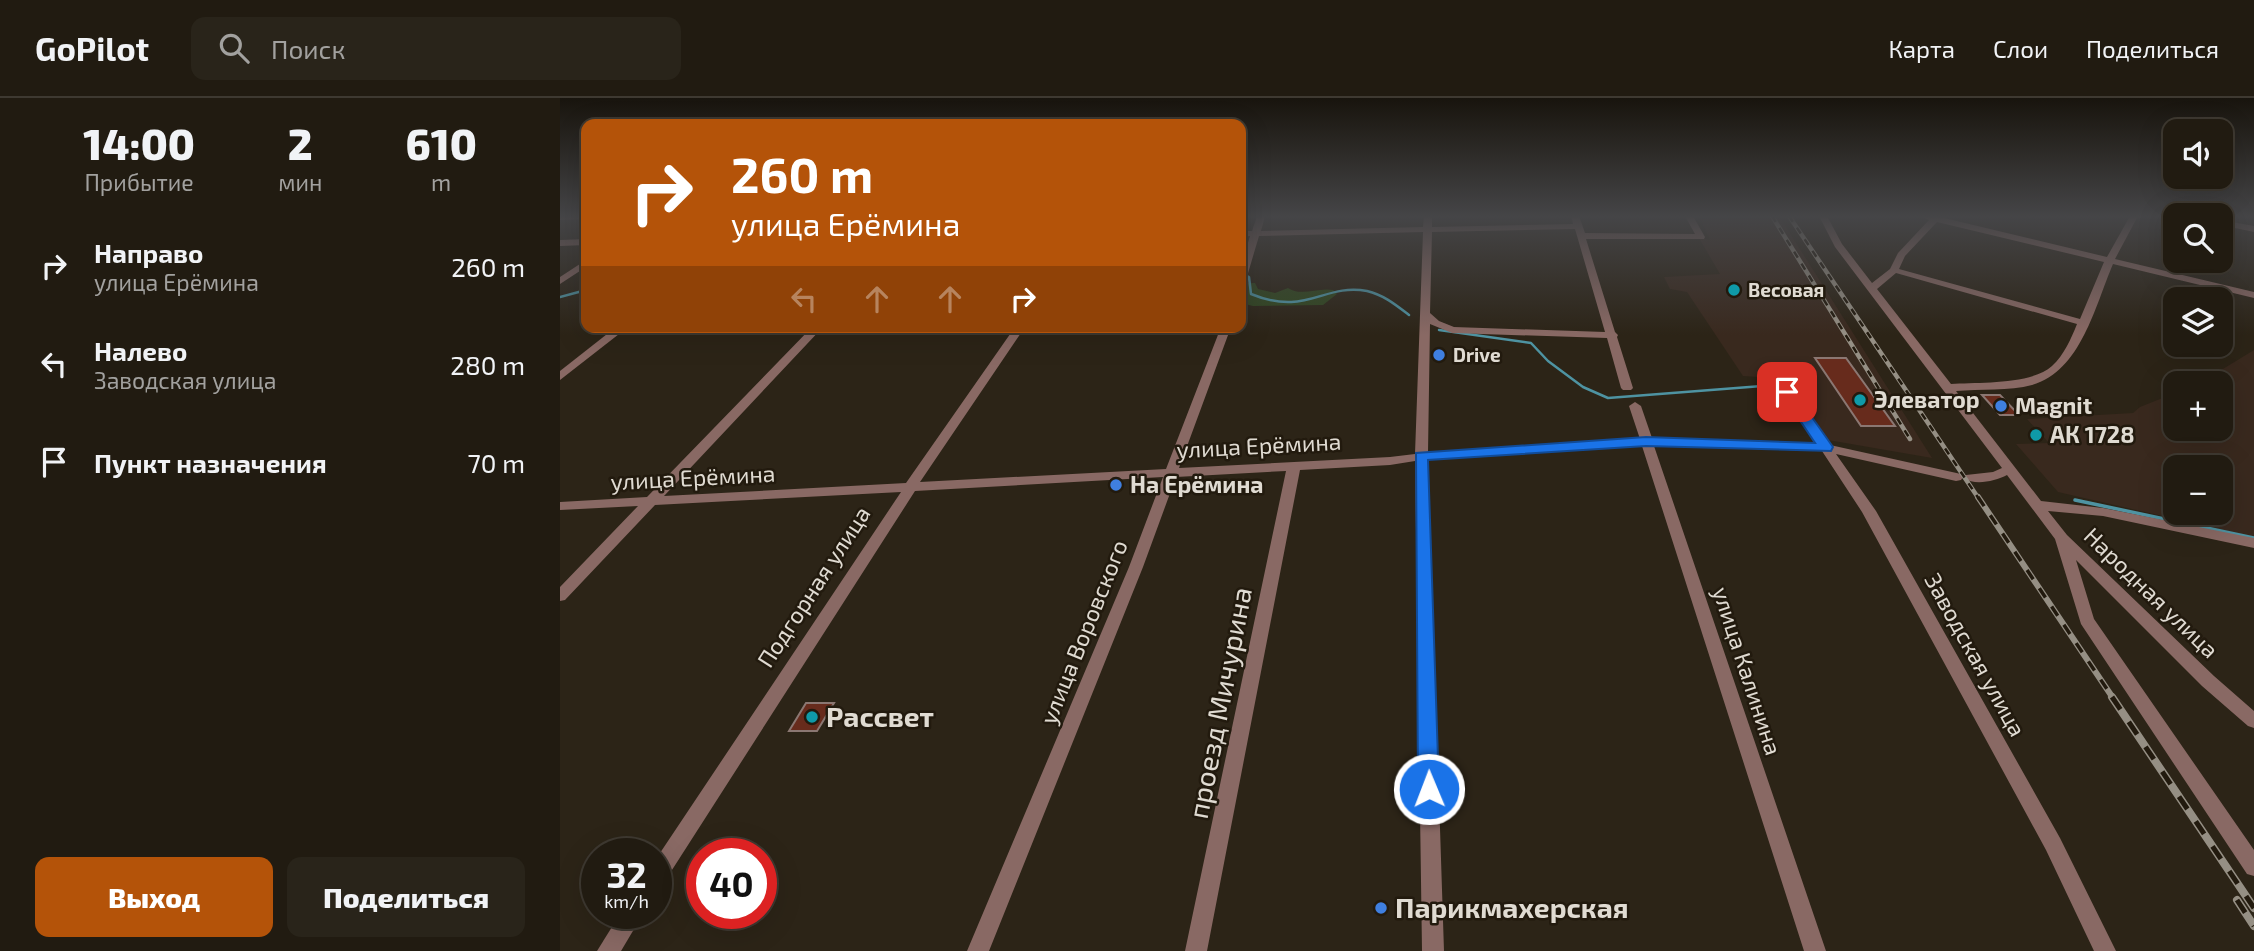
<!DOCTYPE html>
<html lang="ru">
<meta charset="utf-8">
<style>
body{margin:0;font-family:"Exo 2",sans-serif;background:#29241a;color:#f1f3f6;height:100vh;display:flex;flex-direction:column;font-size:26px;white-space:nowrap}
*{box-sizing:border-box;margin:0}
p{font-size:23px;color:#a2a19f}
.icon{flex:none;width:38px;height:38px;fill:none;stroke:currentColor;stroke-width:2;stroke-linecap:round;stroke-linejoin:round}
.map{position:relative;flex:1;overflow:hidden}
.sheet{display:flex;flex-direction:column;background:#211b11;width:560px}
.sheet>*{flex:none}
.banner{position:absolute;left:21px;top:21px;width:665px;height:214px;border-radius:14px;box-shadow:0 7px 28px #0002,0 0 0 2px #3e3931;background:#b45309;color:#fff;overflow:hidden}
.fabs{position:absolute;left:1603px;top:21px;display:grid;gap:14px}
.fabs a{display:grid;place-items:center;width:70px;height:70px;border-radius:14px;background:#211b11;box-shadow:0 7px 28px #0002,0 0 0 2px #3e3931;font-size:35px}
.speed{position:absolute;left:21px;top:740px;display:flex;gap:14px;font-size:35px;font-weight:700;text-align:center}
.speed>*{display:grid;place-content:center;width:91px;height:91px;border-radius:50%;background:#211b11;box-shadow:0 7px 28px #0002,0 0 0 2px #3e3931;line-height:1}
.speed small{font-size:18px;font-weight:400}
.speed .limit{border:10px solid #d22;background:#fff;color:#111}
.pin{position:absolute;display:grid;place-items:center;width:60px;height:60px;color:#fff;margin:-30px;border-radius:14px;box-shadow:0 4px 10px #0006}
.me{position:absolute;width:77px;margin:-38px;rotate:359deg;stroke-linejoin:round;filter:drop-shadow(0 0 5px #0008)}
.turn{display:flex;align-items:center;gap:24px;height:147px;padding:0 35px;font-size:32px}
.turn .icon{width:91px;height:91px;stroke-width:2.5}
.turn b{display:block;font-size:49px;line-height:60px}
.lanes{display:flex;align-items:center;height:66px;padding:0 35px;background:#0003;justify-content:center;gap:35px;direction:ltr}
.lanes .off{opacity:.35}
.eta{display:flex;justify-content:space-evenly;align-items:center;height:119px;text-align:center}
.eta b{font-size:42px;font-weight:800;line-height:49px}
.cta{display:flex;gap:14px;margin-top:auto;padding:14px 35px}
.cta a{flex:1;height:80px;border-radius:14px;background:#b45309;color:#fff;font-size:28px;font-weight:800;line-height:80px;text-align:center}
.cta a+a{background:#29241a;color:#f1f3f6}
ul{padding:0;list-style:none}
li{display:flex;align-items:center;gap:21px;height:98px;padding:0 35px}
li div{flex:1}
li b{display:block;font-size:26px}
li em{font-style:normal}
header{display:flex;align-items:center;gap:42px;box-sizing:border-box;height:98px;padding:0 35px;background:#211b11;border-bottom:2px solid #3e3931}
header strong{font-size:33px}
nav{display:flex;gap:38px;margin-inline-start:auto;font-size:24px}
.search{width:490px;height:63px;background:#29241a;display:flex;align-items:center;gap:18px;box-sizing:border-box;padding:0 24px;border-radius:14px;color:#a2a19f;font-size:26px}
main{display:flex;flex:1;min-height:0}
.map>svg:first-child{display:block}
</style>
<header>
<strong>GoPilot</strong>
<div class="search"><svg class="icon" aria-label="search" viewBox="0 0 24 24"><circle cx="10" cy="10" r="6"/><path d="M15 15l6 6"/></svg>Поиск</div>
<nav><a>Карта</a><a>Слои</a><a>Поделиться</a></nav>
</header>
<main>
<section class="sheet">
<div class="eta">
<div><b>14:00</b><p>Прибытие</p></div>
<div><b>2</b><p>мин</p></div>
<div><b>610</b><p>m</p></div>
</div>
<ul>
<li><svg class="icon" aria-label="right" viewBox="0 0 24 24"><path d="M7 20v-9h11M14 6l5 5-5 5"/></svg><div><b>Направо</b><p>улица Ерёмина</p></div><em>260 m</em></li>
<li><svg class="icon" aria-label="left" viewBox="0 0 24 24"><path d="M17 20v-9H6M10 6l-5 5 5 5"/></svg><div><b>Налево</b><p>Заводская улица</p></div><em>280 m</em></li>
<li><svg class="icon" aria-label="arrive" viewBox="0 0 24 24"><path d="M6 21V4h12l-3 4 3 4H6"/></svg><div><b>Пункт назначения</b></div><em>70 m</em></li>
</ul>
<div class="cta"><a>Выход</a><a>Поделиться</a></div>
</section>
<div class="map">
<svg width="1694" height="853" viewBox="0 0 1694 853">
<rect width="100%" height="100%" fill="#2c2417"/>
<g fill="#39291e" fill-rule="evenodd">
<path d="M1139 118H1219L1372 360 1268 342 1228 281 1183 278 1127 194 1110 191 1104 179 1160 176 1139 140 1150 142Z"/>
<path d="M1694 252V439L1498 394 1456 346 1489 345 1467 321 1573 315 1580 309 1615 295V331H1661V285H1640ZM1615 369H1661V415H1615Z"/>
</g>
<path fill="#30461f" d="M685 185H695L698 191 715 195 728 190C741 199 758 189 773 192L777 196 763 207 693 208 685 206Z"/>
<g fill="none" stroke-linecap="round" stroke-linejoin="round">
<g stroke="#4e93a2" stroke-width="2.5">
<path d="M681 175 689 179 691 196C747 219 763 185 807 193 824 197 836 207 849 217"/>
<path d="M0 199 26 192"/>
<path d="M879 232 971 245 988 263 1023 289 1048 300 1215 287"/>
</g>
<path stroke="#4e93a2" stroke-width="3.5" d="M1515 402 1694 440"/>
</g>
<g fill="#672b1c" stroke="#8b7772" stroke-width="2">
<path d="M1255 260H1286L1335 328H1301Z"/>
<path d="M1422 297H1440L1459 317H1440Z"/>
<path d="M246 605H274L257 633H229Z"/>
</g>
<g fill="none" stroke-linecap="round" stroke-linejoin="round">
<g fill="#896964" fill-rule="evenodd">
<path d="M0 118H26V121L0 122Z"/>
<path d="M697 118H705L701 133 863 129 864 118H872V129L1013 126 1011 118H1019L1025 135 1135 136 1125 118H1133L1145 139 1144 141H1026L1055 234 1058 237 1057 239 1073 290 1071 292H1063L1061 290 1047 240 892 235 870 226 868 354 1080 341 1069 308 1075 304 1081 308 1092 340 1256 345 1221 294 1227 291 1231 292 1270 347 1401 376 1403 379 1401 382 1396 383 1276 356 1316 413 1500 740 1556 853H1534L1486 752 1302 414 1262 353 1094 348 1266 853H1244L1082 348 868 361 884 853H862L855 363 830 367 740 372 647 853H625L726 373 616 379 583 469 429 853H407L569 469 603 379 355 393 103 786 96 788V761L341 394 95 407 5 502 0 503V489L78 408 0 412V404L87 399 252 229H263L104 398 346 385 455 229H465L360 384 606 371 661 229H671L619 370 830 359 855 356 863 134 699 138 686 182 681 185V168L690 138 681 139V133H692ZM1015 131 1045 234 894 229 879 223 870 215 872 134Z"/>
<path d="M1259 118H1267L1282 146 1312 185 1330 171 1338 155 1369 122 1360 118H1381L1380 119 1547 159 1570 118H1578L1555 161 1694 194V200L1553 166C1535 208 1521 273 1472 287 1450 293 1419 291 1396 293L1481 403 1543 410 1694 440V450L1543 418 1488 413 1507 437 1654 578 1694 613V630L1688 628 1642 588 1516 462 1534 521 1694 752V778L1687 776 1521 526 1495 441 1447 377C1435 383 1415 388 1404 380L1406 377 1433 374 1442 370 1275 149ZM1377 124 1544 164 1520 221 1339 171 1345 158ZM1336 175 1517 226C1511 241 1504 257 1492 268 1471 287 1418 284 1391 286L1317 191Z"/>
<path d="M1661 122 1694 128V134L1661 127Z"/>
<path d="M26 141V147L0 148V142Z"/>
<path d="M26 162V169L0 186V179Z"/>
<path d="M56 229H68L0 282V273Z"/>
<path d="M60 816H83L61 853H37Z"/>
</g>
<defs>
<g id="rail-far2">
<path d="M1212 118 1350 341"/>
<path d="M1229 118 1419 401"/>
</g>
<path id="rail-far1" d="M1418 399 1553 600"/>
<g id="rail">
<path d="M1552 599 1694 810"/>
<path d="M1677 802 1694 828"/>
</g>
</defs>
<use href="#rail-far2" stroke="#958f84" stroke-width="4.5"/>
<use href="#rail-far1" stroke="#958f84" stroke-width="6"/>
<use href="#rail" stroke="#958f84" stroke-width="8"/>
<use href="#rail-far2" stroke="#221a0e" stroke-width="2.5" stroke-dasharray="7" stroke-linecap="butt"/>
<use href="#rail-far1" stroke="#221a0e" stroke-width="3.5" stroke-dasharray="11" stroke-linecap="butt"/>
<use href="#rail" stroke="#221a0e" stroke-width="5" stroke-dasharray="15" stroke-linecap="butt"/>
</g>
<linearGradient id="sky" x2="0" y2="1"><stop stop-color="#18140d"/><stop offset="0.5" stop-color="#454547"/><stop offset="1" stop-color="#454547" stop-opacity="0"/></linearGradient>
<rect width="1694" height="237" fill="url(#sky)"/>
<path fill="#1a73e8" stroke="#114b97" stroke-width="2" d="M1223 291H1232L1273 349 1271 353 1086 348 868 362 879 691 876 698 869 700 861 698 858 691 856 355 1086 339 1255 345 1221 294Z"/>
<g fill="#0f9aa8" stroke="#221a0e" stroke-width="2.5">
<circle cx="1174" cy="192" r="7"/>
<circle cx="1300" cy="302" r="7"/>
<circle cx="1476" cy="337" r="7"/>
<circle cx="252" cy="619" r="7"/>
</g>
<g fill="#3f7fe0" stroke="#221a0e" stroke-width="2.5">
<circle cx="879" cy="257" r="7"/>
<circle cx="1441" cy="308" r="7"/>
<circle cx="556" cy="387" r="7"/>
<circle cx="821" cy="810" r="7"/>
</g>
<g text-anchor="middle" stroke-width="5" stroke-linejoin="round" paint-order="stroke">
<g font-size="19" font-weight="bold" fill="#e0dbd2" stroke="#221a0e" text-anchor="start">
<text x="1188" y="199">Весовая</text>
<text x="893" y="264">Drive</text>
</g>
<g font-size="23" font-weight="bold" fill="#e0dbd2" stroke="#221a0e" text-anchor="start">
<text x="1314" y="310">Элеватор</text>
<text x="1455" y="316">Magnit</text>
<text x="1490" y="345">АК 1728</text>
<text x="570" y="395">На Ерёмина</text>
</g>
<g font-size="23" fill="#e0dbd2" stroke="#221a0e">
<text transform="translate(699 348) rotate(-3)" y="8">улица Ерёмина</text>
<text transform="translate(133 380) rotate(-3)" y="8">улица Ерёмина</text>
<text transform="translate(254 489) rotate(-57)" y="8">Подгорная улица</text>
<text transform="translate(1591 495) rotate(44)" y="8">Народная улица</text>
<text transform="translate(524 534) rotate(-68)" y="8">улица Воровского</text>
<text transform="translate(1415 557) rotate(61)" y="8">Заводская улица</text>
<text transform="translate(1187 573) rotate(72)" y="8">улица Калинина</text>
</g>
<g font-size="28" fill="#e0dbd2" stroke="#221a0e">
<text transform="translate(660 605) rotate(-79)" y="10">проезд Мичурина</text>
</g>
<g font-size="28" font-weight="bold" fill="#e0dbd2" stroke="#221a0e" text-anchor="start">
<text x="266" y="629">Рассвет</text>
<text x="835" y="820">Парикмахерская</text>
</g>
</g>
</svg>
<div class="fabs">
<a><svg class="icon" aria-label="sound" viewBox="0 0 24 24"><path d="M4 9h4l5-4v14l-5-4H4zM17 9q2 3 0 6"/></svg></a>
<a><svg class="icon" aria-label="search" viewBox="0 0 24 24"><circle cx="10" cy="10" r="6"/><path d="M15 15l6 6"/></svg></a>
<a><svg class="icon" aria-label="layers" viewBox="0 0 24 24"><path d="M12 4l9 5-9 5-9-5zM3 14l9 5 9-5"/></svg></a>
<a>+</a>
<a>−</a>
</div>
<div class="speed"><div>32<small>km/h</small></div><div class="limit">40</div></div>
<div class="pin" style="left:1227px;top:294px;background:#d93025"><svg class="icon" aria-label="arrive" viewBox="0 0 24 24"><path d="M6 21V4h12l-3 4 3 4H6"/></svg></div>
<svg class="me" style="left:869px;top:691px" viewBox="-20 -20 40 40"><circle r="17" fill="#1a73e8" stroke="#fff" stroke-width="3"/><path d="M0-11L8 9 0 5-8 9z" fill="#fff"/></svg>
<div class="banner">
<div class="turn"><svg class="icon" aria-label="right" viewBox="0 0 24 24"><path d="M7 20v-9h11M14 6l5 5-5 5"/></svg><div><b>260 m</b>улица Ерёмина</div></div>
<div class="lanes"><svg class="icon off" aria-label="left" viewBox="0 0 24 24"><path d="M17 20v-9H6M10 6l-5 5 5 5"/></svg><svg class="icon off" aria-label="ahead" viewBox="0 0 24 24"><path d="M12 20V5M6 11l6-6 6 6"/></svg><svg class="icon off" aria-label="ahead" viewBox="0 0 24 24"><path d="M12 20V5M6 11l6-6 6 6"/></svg><svg class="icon" aria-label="right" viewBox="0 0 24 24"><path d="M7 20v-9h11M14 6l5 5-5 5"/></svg></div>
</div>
</div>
</main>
